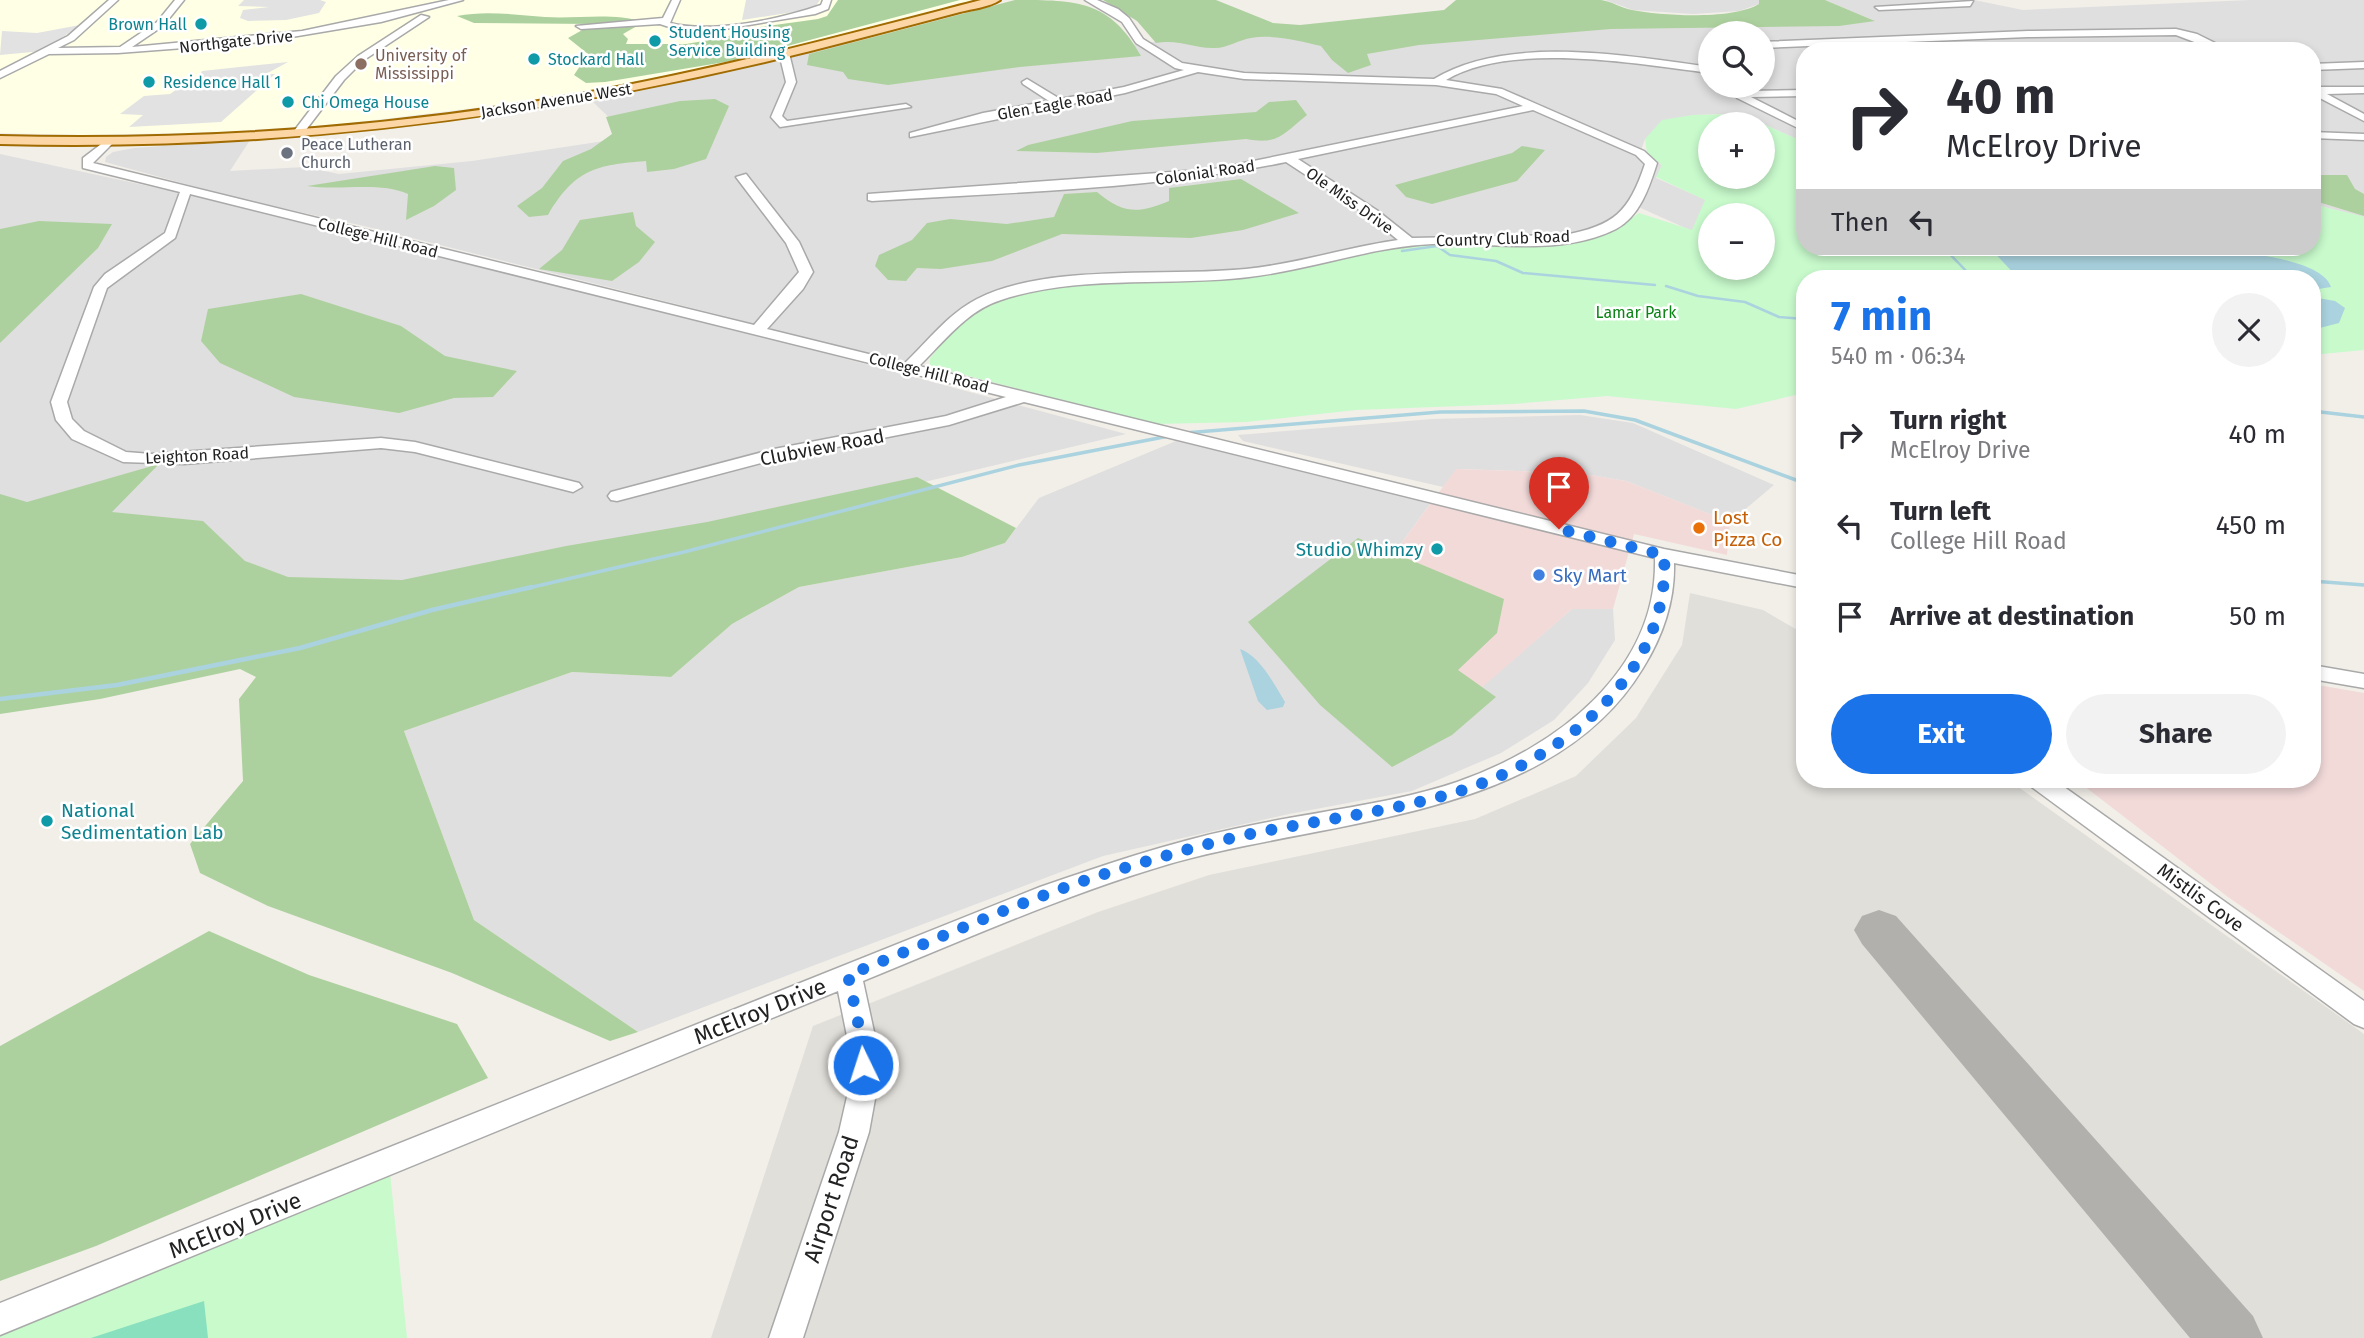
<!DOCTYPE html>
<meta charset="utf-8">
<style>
body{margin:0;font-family:"Fira Sans",sans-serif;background:#f2f2f3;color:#2b2b33;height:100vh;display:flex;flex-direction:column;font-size:26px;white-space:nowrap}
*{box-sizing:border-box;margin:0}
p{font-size:23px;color:#7c7c81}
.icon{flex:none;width:38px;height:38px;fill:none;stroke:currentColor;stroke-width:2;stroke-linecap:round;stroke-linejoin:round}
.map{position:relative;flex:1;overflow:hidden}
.side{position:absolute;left:1796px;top:270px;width:525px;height:518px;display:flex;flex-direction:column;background:#fff;border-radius:28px;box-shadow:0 4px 10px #0003}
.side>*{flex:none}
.top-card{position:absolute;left:1796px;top:42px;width:525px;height:214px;border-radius:28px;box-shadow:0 4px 10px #0003;background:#fff;color:#2b2b33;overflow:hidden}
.fabs{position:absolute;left:1698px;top:21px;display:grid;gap:14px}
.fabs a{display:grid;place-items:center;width:77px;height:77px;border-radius:50%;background:#fff;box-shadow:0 4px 10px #0003;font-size:35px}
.pin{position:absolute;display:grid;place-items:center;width:60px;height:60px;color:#fff;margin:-72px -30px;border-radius:50% 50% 50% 0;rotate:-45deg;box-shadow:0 0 7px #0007}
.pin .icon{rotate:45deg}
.me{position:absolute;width:77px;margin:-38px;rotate:356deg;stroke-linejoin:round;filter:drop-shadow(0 0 5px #0008)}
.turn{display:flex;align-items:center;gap:24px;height:147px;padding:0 35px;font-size:32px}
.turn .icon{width:91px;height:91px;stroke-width:2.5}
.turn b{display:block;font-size:49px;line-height:60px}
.then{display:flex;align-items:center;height:66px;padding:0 35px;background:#0003;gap:14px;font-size:26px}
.round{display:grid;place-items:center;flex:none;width:74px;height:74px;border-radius:37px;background:#f2f2f3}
.overview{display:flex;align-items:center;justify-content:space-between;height:119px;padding:0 35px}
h1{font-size:42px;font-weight:700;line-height:52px;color:#1a73e8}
.primary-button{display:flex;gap:14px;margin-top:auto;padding:14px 35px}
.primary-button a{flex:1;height:80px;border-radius:42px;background:#1a73e8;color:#fff;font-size:28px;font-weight:700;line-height:80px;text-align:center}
.primary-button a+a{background:#f2f2f3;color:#2b2b33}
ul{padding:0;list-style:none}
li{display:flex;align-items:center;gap:21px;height:91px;padding:0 35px}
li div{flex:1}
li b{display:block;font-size:26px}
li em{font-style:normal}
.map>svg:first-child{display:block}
</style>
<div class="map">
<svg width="2364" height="1338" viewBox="0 0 2364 1338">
<rect width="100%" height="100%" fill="#f2efe9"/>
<g fill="#e0dfdf" fill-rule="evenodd">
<path d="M1605 0H1759V4L1739 11 1693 14 1633 10Z"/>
<path d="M1825 0H1974L2023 10 2250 0H2364V217L2312 204V51H1804V142L1740 114 1692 115 1645 139 1640 153 1662 165 1656 178 1706 200 1692 231 1634 205 1619 221 1571 237 1409 242 1292 267 1046 286 974 306 909 367 732 318 364 226 240 199 105 162 106 157 113 152 134 148 250 140 230 171 305 167 339 174 472 161 611 140 625 133 593 102 852 41 871 77 983 68 1178 38 1873 20ZM1710 33H1762V86H1710Z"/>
<path d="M0 154 241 206 728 327 1126 434 364 615 0 682Z"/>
<path d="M1580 415 1633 423 1774 485 1730 522 1626 481 1578 473 1457 469 1443 487 1243 441 1238 435 1432 419Z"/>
<path d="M1176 441 1430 504 1392 556 1480 688 1572 609H1613L1615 640 1588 683 1554 720 1501 753 1412 791 1289 814 1103 856 638 1032 474 920 404 731 572 672 671 677 732 624 799 587 962 557 1005 543 1039 498Z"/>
</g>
<g fill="#f2dad9">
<path d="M1456 469 1578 473 1626 481 1730 522 1727 555 1634 534 1613 609H1572L1480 689 1451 672 1392 556Z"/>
<path d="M2312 684 2364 693V991L2228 897 2075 779H2312Z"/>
</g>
<path fill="#ffffe5" d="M0 0H979L748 59 546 99 342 124 221 132 85 135 0 133Z"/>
<path fill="#e1dfda" d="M1690 593 1763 610 1804 634V779H2007L2364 1034V1338H711L813 1026 1098 912 1209 875 1475 819 1576 776 1636 718 1682 645Z"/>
<g fill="#add19e">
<path d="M838 0H960L731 61 605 82 586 83 574 75 588 54 568 38 593 24 474 23 457 16C487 10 515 15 545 17 580 19 611 12 644 22L623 34 628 39 626 44H686L727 37 739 30 818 19 827 16Z"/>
<path d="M1015 0C1076 0 1110 0 1141 56L1020 67 888 85 848 79 843 72 807 65 809 54Z"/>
<path d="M1103 0H1216L1273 23 1300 25 1444 10 1456 0C1504 0 1554 0 1601 0 1611 1 1621 8 1632 10 1663 16 1732 20 1759 4V0H1825L1875 21 1839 26 1611 29 1419 45 1367 54 1371 65 1348 73 1332 60 1321 46C1300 41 1273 34 1251 38 1238 40 1228 48 1215 48 1193 49 1182 39 1156 43L1137 21Z"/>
<path d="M715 99 729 106 706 159 674 169 647 172 646 161C596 165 575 169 548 215L529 217 517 206 542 188 563 161 591 149 612 134 606 117 680 101Z"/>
<path d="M1296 100 1307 115C1283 134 1279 145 1246 139L1097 153 1016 151 1028 145 1132 121 1256 112 1269 102Z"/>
<path d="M1522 146 1545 150 1517 181 1432 204 1406 197 1395 185 1512 153Z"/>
<path d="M435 166 454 168 456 190 434 206 406 220 408 194C379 181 341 191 307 186Z"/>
<path d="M2322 175H2347L2355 189 2364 194V216L2312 200 2313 180Z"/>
<path d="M1241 179 1299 213 1243 230 1191 238 1062 234 992 261 941 269 917 268 906 281 888 280 875 266 879 255 912 240 927 223 950 219 1007 224 1054 217 1064 194 1097 192C1123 214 1138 214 1169 201V188Z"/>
<path d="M633 212 636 226 655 242 639 262 612 281 539 269 562 250 580 220Z"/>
<path d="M39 221 112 224 98 248 0 343V229Z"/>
<path d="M301 294 401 326 445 356 517 371 493 397 454 398 399 413 294 397 220 363 201 341 208 309Z"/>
<path d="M159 464 112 512 203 521 245 561 288 577 402 580 566 546 707 522 917 477 1016 528 1005 543 962 557 799 587 732 624 671 677 572 672 404 731 474 920 638 1032 610 1041 452 973 268 906 200 873 190 844 243 781 239 699 256 677 240 669 100 699 0 714V494L27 502Z"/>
<path d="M1358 538 1504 599 1497 633 1458 670 1496 697 1452 735 1392 767 1320 705 1248 622Z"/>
<path d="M209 931 309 975 457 1024 488 1078 96 1246 0 1281V1046Z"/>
</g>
<g fill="#c8facc" fill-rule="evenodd">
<path d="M1740 114 1804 142V247H2312V204L2361 216 2364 217V350L2312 355V278H1804V393L1736 409 1607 396 1513 404 1356 410 1246 422 1155 424 930 366V358C945 342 960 315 981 306 1063 272 1168 284 1255 275 1308 269 1359 252 1411 246 1477 239 1587 254 1639 213L1692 230 1705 200 1656 177 1662 165 1647 153 1645 139 1662 120 1692 115ZM1710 124H1762V177H1710ZM1710 215H1762V268H1710Z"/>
<path d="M390 1173 407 1338H0V1336Z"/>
</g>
<path fill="#88e0be" d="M204 1301 208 1338H91Z"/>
<g fill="#e2e2e2">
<path d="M244 0H320L326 2 319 13 286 20 248 21 240 18 243 10 269 7 238 6Z"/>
<path d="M746 0H820L815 7 806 10 742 20Z"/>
<path d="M80 25 43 51 0 55 2 31 37 33Z"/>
<path d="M288 62 266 74H275L221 122 129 127 143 115 120 114 144 96 170 94 186 83 198 80 202 71Z"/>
</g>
<g fill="#aad3df">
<path d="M1989 247C2043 247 2314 234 2331 287L2312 290V278H2018Z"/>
<path d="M2312 297 2335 301 2345 308 2339 323 2312 330Z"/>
<path d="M1240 649C1260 656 1274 684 1285 702L1283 707 1267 710 1258 701Z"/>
</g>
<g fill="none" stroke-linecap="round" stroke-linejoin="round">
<g stroke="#aad3df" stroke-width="2.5">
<path d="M1943 247 1973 278"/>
<path d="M1402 251 1437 246 1450 255 1496 261 1523 273 1655 285"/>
<path d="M1666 286 1698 296 1745 302 1779 317 1804 319"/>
</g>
<g stroke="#aad3df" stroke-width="3.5">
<path d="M2312 411 2364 417"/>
<path d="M1185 433 1440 412 1584 411 1635 420 1804 483"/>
<path d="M2312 581 2364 585"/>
<path d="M524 589 684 552 1019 465 1169 436"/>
</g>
<path stroke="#aad3df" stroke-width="4.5" d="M0 699 117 685 300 648 432 610 532 587"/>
<path fill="#b1b0ac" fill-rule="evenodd" d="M1879 910 1896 916 2253 1316 2263 1338H2190L1862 944 1854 930 1862 916Z"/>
<defs>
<g id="minor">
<path d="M109 0H118L74 40 58 48 120 47 157 22 175 0H184L163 26 132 47 302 31 449 0H463L381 22 262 42 118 53 49 54 0 78V71L68 36Z"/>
<path d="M672 0H680L670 23C711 34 781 19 821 5L823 0H831L828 9 815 14 719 30H678L660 24 581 29 576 26 663 18Z"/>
<path d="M1085 0H1097L1118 9 1129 18 1143 39 1182 63 1244 73 1434 79C1508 34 1628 56 1710 67V73C1638 64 1509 41 1446 80L1502 89 1644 151 1657 163C1649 188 1640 216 1616 229 1561 257 1491 242 1432 244 1370 247 1310 270 1249 277 1167 287 1080 274 1001 300 966 311 944 342 919 366L1664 549 1804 576V588L1674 563C1675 600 1663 636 1643 668 1550 822 1323 819 1169 864 1064 895 964 940 863 981L876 1041 877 1088 869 1132 803 1338H769L839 1132 849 1088 848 1041 838 991 0 1335V1303L1040 887C1104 865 1168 843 1234 829 1308 812 1385 806 1457 782 1555 748 1658 672 1655 558L1024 402 949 425 776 459 617 501 611 500 608 496 611 492 774 449 946 416 1006 397 190 194 175 238 107 288 67 402 72 419 84 431 126 452 151 454 381 438 415 442 579 483 582 487 573 492 415 452 381 448 184 464 123 462 72 439 56 420 51 402 94 287 105 274 165 233 180 192 83 168V158L109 138 115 141 93 163 754 325 799 272 786 243 736 177 746 174 799 242 813 272 803 289 767 329 905 363C928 341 948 314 977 299 1048 263 1166 277 1246 269 1297 264 1347 247 1398 240L1370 217 1286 162C1150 190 1011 192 872 201L868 200V194L1214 169 1523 106 1496 94 1436 85 1244 79 1198 72 1125 93 910 137V133L983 113 1049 101 1023 84 1022 82 1027 79 1060 99 1124 87 1184 70 1175 68 1136 43 1122 22ZM1533 110 1636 155 1645 164C1629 212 1614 226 1564 235L1412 238 1378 211 1298 159Z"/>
<path d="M1973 1 1970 6 1879 10 1875 7Z"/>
<path d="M421 15 429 17 364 60 344 80 302 135H294V131L336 76 358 56Z"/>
<path d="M2176 29 2197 34 2231 51H2218L2176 35 2028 37 1762 48V42L2028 31Z"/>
<path d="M784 50 789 53 796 82 782 116 787 121 906 104 911 107 780 127 771 117 786 82 779 53Z"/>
<path d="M2364 62V68L2312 70V64Z"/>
<path d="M1729 86H1739L1743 91 1804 90V96L1751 97 1804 124V131L1737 98Z"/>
<path d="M2312 87H2364V93L2327 94 2364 114V121L2312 94Z"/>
<path d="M2312 132 2364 134V140L2312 138Z"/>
<path d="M2312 665 2364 674V688L2312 679Z"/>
<path d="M2025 779H2053L2364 1001V1028L2354 1024 2029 785Z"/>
</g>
<path id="major" d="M981 0H1000C990 7 972 9 960 12 926 21 892 30 857 39 576 113 291 152 0 144V136C196 141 391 128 585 93 718 69 849 34 981 0Z"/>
</defs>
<use href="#minor" stroke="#a9a9a9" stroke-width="3"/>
<use href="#major" stroke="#a06b00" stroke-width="4"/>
<use href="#minor" fill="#fff" fill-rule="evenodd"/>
<use href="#major" fill="#fcd6a4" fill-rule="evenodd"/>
</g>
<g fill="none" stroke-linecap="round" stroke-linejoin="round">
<path stroke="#1a73e8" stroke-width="12" stroke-dasharray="0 21.6" d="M863 1065 862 1041 848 975C939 939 1030 896 1124 868 1161 857 1198 846 1236 837 1308 821 1382 814 1453 793 1558 763 1672 674 1664 555L1559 529"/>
</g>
<g fill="#0f9aa8" stroke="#fff" stroke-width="2.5">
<circle cx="201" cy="24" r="7"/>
<circle cx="655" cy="41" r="7"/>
<circle cx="534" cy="59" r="7"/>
<circle cx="149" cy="82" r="7"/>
<circle cx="288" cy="102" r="7"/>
<circle cx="1437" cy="549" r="7"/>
<circle cx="47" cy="821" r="7"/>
</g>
<circle fill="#8d6e63" stroke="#fff" stroke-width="2.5" cx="361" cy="64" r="7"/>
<circle fill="#6b7280" stroke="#fff" stroke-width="2.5" cx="287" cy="153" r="7"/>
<circle fill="#e8710a" stroke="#fff" stroke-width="2.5" cx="1699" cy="528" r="7"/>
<circle fill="#3f7fe0" stroke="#fff" stroke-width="2.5" cx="1539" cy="575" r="7"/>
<g text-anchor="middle" stroke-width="5" stroke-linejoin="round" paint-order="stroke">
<g font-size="16" fill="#0d838f" stroke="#fff" text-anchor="start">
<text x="187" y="30" text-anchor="end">Brown Hall</text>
<text x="669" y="38">Student Housing<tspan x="669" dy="18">Service Building</tspan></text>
<text x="548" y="65">Stockard Hall</text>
<text x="163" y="88">Residence Hall 1</text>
<text x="302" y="108">Chi Omega House</text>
</g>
<g font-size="16" fill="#222" stroke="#fff">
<text transform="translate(236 41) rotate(-6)" y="6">Northgate Drive</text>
<text transform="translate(556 100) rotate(-9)" y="6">Jackson Avenue West</text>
<text transform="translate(1055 104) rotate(-10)" y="6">Glen Eagle Road</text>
<text transform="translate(1205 172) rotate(-8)" y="6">Colonial Road</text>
<text transform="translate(1350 200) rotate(35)" y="6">Ole Miss Drive</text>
<text transform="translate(378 237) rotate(14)" y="6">College Hill Road</text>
<text transform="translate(1503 238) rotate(-2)" y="6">Country Club Road</text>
<text transform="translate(929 372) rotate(14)" y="6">College Hill Road</text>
<text transform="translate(197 455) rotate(-3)" y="6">Leighton Road</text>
</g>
<g font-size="16" fill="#785e54" stroke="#fff" text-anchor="start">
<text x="375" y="61">University of<tspan x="375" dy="18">Mississippi</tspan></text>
</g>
<g font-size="16" fill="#5b616d" stroke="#fff" text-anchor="start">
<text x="301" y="150">Peace Lutheran<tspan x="301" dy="18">Church</tspan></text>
</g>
<g font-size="16" fill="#0c8416" stroke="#fff">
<text x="1636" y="318">Lamar Park</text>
</g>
<g font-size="19" fill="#222" stroke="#fff">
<text transform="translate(822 447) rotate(-11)" y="7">Clubview Road</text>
<text transform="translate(2201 897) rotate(36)" y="7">Mistlis Cove</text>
</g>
<g font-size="19" fill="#c56008" stroke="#fff" text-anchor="start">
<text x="1713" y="524">Lost<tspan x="1713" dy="22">Pizza Co</tspan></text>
</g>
<g font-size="19" fill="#0d838f" stroke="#fff" text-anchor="end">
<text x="1423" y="556">Studio Whimzy</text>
<text x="61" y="817" text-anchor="start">National<tspan x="61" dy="22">Sedimentation Lab</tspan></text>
</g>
<g font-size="19" fill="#366cbe" stroke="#fff" text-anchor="start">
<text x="1553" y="582">Sky Mart</text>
</g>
<g font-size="23" fill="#222" stroke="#fff">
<text transform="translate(760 1011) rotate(-22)" y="8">McElroy Drive</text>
<text transform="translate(831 1199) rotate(-72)" y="8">Airport Road</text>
<text transform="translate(235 1225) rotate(-22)" y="8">McElroy Drive</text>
</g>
</g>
</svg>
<div class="fabs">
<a><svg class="icon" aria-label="search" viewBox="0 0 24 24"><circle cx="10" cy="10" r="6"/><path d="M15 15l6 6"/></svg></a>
<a>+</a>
<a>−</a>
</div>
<div class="pin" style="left:1559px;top:529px;background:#d93025"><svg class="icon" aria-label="arrive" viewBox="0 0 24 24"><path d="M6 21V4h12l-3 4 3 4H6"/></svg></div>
<svg class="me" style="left:863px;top:1065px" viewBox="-20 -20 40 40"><circle r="17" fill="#1a73e8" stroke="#fff" stroke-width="3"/><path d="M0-11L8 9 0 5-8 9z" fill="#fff"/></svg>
<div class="top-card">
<div class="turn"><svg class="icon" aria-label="right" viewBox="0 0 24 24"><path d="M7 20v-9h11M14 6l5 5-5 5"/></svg><div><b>40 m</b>McElroy Drive</div></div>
<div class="then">Then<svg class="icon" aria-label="left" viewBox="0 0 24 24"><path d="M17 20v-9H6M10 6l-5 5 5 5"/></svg></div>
</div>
<section class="side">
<div class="overview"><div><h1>7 min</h1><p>540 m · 06:34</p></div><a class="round"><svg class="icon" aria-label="close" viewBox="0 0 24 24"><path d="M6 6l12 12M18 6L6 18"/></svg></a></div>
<ul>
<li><svg class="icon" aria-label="right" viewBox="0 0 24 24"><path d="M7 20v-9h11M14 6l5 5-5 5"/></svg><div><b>Turn right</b><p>McElroy Drive</p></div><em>40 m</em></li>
<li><svg class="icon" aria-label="left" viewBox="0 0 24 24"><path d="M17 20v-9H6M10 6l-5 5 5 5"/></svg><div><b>Turn left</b><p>College Hill Road</p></div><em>450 m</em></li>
<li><svg class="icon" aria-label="arrive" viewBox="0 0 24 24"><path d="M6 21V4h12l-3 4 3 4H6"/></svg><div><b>Arrive at destination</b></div><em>50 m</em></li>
</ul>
<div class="primary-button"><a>Exit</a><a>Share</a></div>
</section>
</div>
